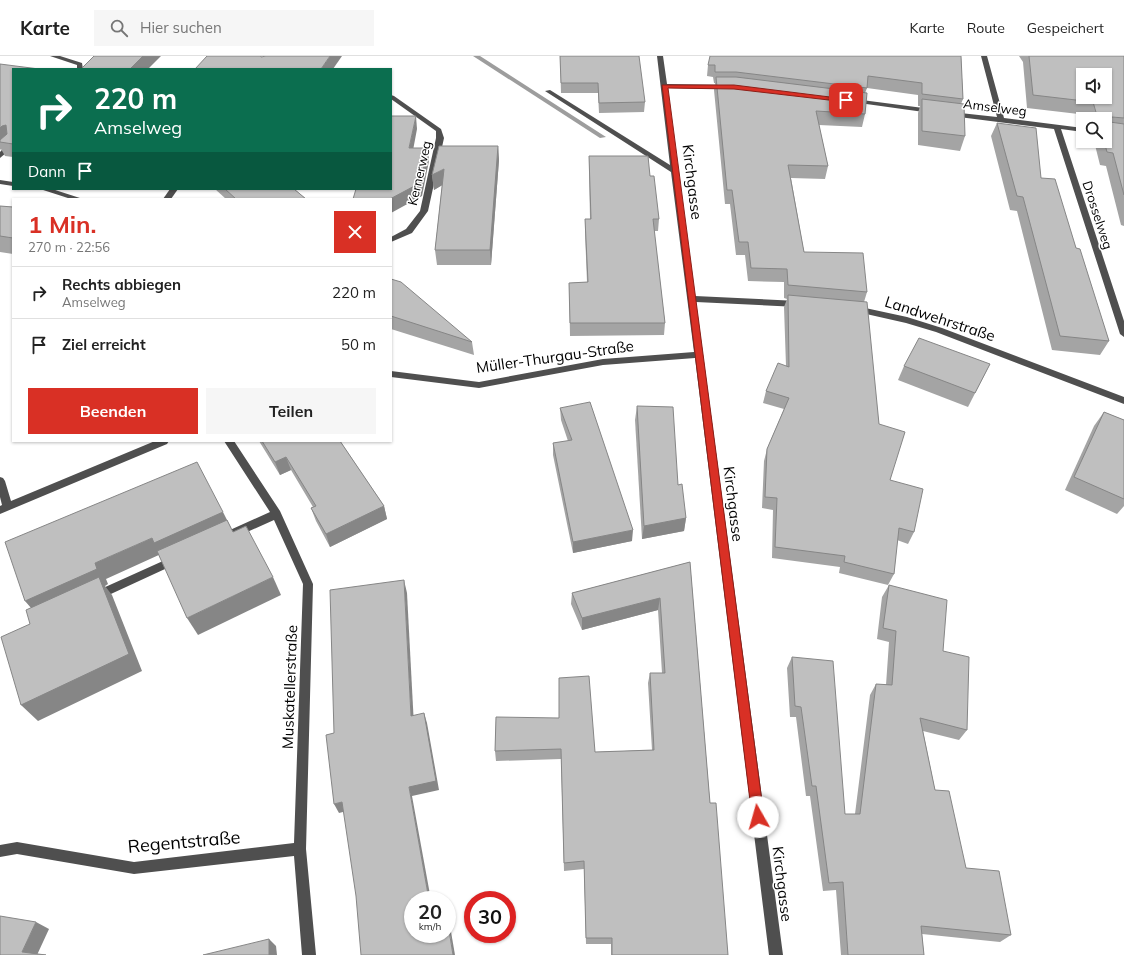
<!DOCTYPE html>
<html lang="de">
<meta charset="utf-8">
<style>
body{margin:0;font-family:Mulish,sans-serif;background:#f6f6f6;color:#222;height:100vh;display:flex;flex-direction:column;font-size:15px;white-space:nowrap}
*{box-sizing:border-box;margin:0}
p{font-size:13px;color:#767676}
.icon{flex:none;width:22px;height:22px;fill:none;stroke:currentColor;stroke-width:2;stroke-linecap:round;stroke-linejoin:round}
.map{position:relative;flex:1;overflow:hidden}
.details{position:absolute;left:12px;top:142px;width:380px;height:244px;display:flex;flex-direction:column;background:#fff;border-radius:0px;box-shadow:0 1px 3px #0004}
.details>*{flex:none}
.guide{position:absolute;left:12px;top:12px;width:380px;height:122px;border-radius:0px;box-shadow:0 1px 3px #0004;background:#0b6e4f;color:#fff;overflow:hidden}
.buttons{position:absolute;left:1076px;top:12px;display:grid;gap:8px}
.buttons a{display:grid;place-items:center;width:36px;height:36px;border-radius:0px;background:#fff;box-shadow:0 1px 3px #0004;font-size:20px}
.speed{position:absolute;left:404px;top:835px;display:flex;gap:8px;font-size:20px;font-weight:700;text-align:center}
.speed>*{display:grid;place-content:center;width:52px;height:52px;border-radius:50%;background:#fff;box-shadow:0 1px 3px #0004;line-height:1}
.speed small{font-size:10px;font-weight:400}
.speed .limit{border:6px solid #d22;background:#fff;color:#111}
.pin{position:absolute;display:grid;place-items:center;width:34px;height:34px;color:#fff;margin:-17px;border-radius:8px;box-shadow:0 2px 6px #0006}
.me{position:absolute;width:44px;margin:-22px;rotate:353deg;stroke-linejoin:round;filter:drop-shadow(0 0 3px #0008)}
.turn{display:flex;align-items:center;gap:14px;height:84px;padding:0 16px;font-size:18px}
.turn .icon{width:52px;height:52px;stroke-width:2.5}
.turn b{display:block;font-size:28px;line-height:34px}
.then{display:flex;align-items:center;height:38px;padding:0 16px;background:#0003;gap:8px;font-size:15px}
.round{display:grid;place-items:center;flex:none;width:42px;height:42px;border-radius:0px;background:#f6f6f6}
.overview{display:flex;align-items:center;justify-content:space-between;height:68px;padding:0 16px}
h1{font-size:24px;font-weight:700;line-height:30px;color:#d93025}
.cta{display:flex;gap:8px;margin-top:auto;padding:8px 16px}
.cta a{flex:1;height:46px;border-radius:0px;background:#d93025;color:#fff;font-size:16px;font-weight:700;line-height:46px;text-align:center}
.cta a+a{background:#f6f6f6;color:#222}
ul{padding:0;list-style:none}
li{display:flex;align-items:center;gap:12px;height:52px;padding:0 16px;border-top:1px solid #e0e0e0}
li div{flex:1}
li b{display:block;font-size:15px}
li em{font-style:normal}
header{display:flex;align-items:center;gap:24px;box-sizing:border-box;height:56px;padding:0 20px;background:#fff;border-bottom:1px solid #e0e0e0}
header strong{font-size:19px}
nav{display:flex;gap:22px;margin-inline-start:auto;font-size:14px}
.search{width:280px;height:36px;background:#f6f6f6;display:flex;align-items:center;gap:10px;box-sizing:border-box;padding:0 14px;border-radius:0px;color:#767676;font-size:15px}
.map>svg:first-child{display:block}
</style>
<header>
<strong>Karte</strong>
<div class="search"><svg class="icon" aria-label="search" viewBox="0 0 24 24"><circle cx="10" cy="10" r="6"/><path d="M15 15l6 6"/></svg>Hier suchen</div>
<nav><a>Karte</a><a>Route</a><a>Gespeichert</a></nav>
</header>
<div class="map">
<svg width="1124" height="899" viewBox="0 0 1124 899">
<rect width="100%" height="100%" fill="#fff"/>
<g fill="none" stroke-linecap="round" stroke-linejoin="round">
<path fill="#9d9d9d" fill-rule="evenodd" d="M473 0H480L606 81 600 82Z"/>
<g fill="#4f4f4f" fill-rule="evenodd">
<path d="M50 0H60L82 7 83 13H77V9Z"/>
<path d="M657 0H663L667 28 728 29 731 31 728 33 667 32 695 240 798 245 802 248 798 251 696 246 783 899H769L695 302 603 309 479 332 391 321V315L479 326 603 303 694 296 671 116 545 35 550 34 670 109Z"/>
<path d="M981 0H987L1004 62 1083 72V76L1061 73 1124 265V281L1120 278 1054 73 951 60 948 58 951 56 997 61Z"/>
<path d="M391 39 394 40 441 73 444 82 428 155 412 177 391 186V181L406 173 420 155 436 82V75L391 43Z"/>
<path d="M854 43 931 53 934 55 931 57 852 46V44Z"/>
<path d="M10 85H13V91L0 102V96Z"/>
<path d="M0 124 13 126V130L0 128Z"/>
<path d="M40 133H52L83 143H71Z"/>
<path d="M170 133H178L171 143H163Z"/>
<path d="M856 250 907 261 942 272 1124 341V348L936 276 906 267 853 255V251Z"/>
<path d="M155 385H169L167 388 0 458V450L2 449 0 441V421L3 422 5 425 11 445Z"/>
<path d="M224 385H234L280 455 313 528 306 793 316 899H302L294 800 134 818 17 798 0 801V789L17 786 134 806 294 787 303 528 274 464 238 480H230L229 477 230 474 270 456Z"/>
<path d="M174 500 178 501 179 504 178 507 100 543 96 545 92 543 91 540 92 537Z"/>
</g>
</g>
<g fill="#a4a4a4">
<path d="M560 0 645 46 644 56 599 57 598 37H561Z"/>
<path d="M961 0 963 43 961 48 965 80 960 95 918 89V57L920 50H918V39L867 32 865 37V58L862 71 819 69 828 110 825 123 791 122 804 196 867 236 864 246 879 368 890 424 914 476 908 488 897 484 894 518 888 529 839 517 840 511 772 502 773 454 762 452 764 405 767 393 784 353 763 347 766 335 786 310 784 251 787 243 784 242V226L748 225 745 199H736L730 148H725L714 34 715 27H714L713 21 707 20 708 9Z"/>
<path d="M1019 0H1124V170L1121 169 1106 110 1100 109 1094 85H1105V63H1088L1087 59 1027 52 1023 6Z"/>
<path d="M0 8 13 13V101L5 100 1 93 0 94Z"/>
<path d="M997 67 1041 122 1076 192 1109 285 1100 299 1052 294 1017 155 1010 154 991 80Z"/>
<path d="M498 90 499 104 491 209H437L435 194 442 129 434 134 432 119Z"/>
<path d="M589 100 650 120 659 163 658 175H654L665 267 664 279 570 280 569 227 587 226 585 176V163H590L589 113Z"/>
<path d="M215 133H294L306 143H226Z"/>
<path d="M0 150 13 151V198L0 196Z"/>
<path d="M391 223 472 286 474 299 391 273Z"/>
<path d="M990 308 968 351 898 324 904 310Z"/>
<path d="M637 350 678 429 686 462 684 475 642 483 635 364Z"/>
<path d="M560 352 632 485 573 497 553 399V387L568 385 561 364Z"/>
<path d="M1104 356 1124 364V450L1117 458 1065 434 1094 370Z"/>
<path d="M259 385H340L384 450 387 463 330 491 316 465 311 452 313 451 291 414 280 419Z"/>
<path d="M690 506 710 747 728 899H611V888H586L584 813 564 815 561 703 496 705 495 695 496 661 595 696 652 694 648 627 650 617H662L658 554 582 574 571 548 572 537Z"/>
<path d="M889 529 943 595 967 674 959 684 923 675 935 734 966 812 1011 879 1000 886 922 878 924 899H841L836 834 823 835 810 740H806L796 661H790L787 612 792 601 845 758H855L870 639 876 628 886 629 889 586 877 583 882 541Z"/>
</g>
<g fill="#868686">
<path d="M143 0H161L148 13H130Z"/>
<path d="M330 0H342L333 13H321Z"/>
<path d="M416 60 417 73 411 105 409 92Z"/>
<path d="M6 69 9 84 0 86V72L2 70Z"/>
<path d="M498 90 499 104 491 209 490 194Z"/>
<path d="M428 92 429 105 422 140 391 157V143H390Z"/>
<path d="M444 113 446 127 434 134 432 119Z"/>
<path d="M286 401 291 414 280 419 275 406Z"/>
<path d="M384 450 387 463 330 491 326 478Z"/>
<path d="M223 456 231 472 161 498 106 523 108 528 105 530 112 539 142 615 38 665 21 649 38 560 25 545 95 507 152 482Z"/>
<path d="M686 462 684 475 642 483 644 470Z"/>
<path d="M633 474 632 485 573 497V486Z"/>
<path d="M273 521 281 539 198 579 187 562Z"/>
<path d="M404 524 407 537 414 670 411 660Z"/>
<path d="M660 542 658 554 582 574V562Z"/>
<path d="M424 657 427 667 439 734 412 740 431 844H429L409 731Z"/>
<path d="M342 746 347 755 339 757 334 748Z"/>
<path d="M447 859 449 864 455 899H453Z"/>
<path d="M36 866 49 873 37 899 22 896Z"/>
<path d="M269 883 276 890 277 899H269Z"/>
</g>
<g fill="#bfbfbf" stroke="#868686" fill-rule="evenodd">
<path d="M94 0H143L130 13H81Z"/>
<path d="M207 0H261V1L266 0H330L321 13H195Z"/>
<path d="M560 0H639L645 46 599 47 598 27H561Z"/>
<path d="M710 0H961L963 43 922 38V27L868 20 867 32 736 16H715V9H708Z"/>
<path d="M1029 0H1124V62L1112 61 1110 66 1124 68V139L1113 97 1107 96 1104 85H1105V63H1098L1093 46 1033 39ZM1083 19H1105V41H1083Z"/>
<path d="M0 8 39 13H13V88L0 86V84L7 78 6 69 2 70 0 72Z"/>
<path d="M716 21H736L867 37 865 58 816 55 828 110 788 109 804 196 863 197 867 236 788 229 787 213 751 212 748 186H739L732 134H727Z"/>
<path d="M922 43 964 48 965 80 922 75Z"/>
<path d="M391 60H416L409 92H428L420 127 390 143H353L356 133H391Z"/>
<path d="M997 67 1036 72 1041 122 1055 123 1076 192 1080 193 1109 285 1060 280 1023 141 1017 140Z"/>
<path d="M439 90H498L490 194H435L444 113 432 119Z"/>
<path d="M589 100H648L650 120H654L659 163H653L665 267H570L569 227 588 226 585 163H591Z"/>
<path d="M225 133H294L306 143H236Z"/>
<path d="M0 150 13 151V182L0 180Z"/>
<path d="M391 223 401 226 472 286 391 260Z"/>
<path d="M788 239 867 246 879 368 905 376 890 424 923 433 914 476 899 472 894 518 844 506 845 500 775 491 777 442 765 441 767 393 789 342 766 335 778 307 789 311Z"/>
<path d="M919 282 990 308 975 337 904 310Z"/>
<path d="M590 346 633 474 573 486 553 387 572 384 560 352Z"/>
<path d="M637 350 673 351 678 429 682 428 686 462 644 470Z"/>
<path d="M1104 356 1124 364V443L1074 421Z"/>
<path d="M262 385H340L384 450 326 478 311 452 316 450 286 401 275 406Z"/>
<path d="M197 406 223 456 154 487 152 482 95 507 97 513 25 545 5 486Z"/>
<path d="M227 464 233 476 246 470 273 521 187 562 157 495Z"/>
<path d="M690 506 710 747H716L728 899H612V882H586L584 805 564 807 561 693 495 695 496 661 559 662V622L589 620 595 696 654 694 650 617H665L660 542 582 562 572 537Z"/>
<path d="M99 521 129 598 21 649 1 581 30 568 26 554Z"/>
<path d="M404 524 411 660 424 657 436 725 409 731 429 844H413V878H447V862L453 899H361L356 840 342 746 334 748 326 679 334 677 330 534Z"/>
<path d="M889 529 947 544 943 595 969 601 967 674 920 662 935 734 949 735 966 812 999 815 1011 879 921 870 924 899H848L843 826 829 827 816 730H812L801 651 795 650 792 601 833 605 845 758H860L876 628 892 629 896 575 883 572Z"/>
<path d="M0 860 36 866 22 896 46 899H0Z"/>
<path d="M269 883V899H203Z"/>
</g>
<path fill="#d93025" stroke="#8d1f18" d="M662 29H734L846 43 849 44 846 46 734 33 668 32 764 761 762 765 758 766 754 765 752 761Z"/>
<g text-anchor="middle" stroke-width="3" stroke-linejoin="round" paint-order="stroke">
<g font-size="13" fill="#000" stroke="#fff">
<text transform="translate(995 51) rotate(7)" y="5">Amselweg</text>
<text transform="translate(419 117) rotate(-77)" y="5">Kernerweg</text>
<text transform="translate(1098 159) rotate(72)" y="5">Drosselweg</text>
</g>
<g font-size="15" fill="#000" stroke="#fff">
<text transform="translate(692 126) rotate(83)" y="5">Kirchgasse</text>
<text transform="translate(940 263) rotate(18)" y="5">Landwehrstraße</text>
<text transform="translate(555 301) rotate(-8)" y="5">Müller-Thurgau-Straße</text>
<text transform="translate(733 448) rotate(83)" y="5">Kirchgasse</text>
<text transform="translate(290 631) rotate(-88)" y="5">Muskatellerstraße</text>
<text transform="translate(782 828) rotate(83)" y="5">Kirchgasse</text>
</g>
<g font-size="18" fill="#000" stroke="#fff">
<text transform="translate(184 786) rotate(-5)" y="6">Regentstraße</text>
</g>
</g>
</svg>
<div class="buttons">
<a><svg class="icon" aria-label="sound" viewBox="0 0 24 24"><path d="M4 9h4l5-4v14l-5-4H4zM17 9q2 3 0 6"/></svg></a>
<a><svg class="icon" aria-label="search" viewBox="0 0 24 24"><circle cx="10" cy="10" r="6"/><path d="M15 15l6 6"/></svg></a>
</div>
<div class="speed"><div>20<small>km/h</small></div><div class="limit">30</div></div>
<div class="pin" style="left:846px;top:44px;background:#d93025"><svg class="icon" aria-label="arrive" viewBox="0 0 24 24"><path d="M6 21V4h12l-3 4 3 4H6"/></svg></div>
<svg class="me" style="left:758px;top:761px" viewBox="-20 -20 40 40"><circle r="19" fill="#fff"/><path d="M0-13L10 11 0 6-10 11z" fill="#d93025"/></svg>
<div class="guide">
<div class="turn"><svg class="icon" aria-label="right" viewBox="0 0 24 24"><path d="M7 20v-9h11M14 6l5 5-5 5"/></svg><div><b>220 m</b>Amselweg</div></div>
<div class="then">Dann<svg class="icon" aria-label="arrive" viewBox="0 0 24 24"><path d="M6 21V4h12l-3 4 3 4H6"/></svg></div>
</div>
<section class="details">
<div class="overview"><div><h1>1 Min.</h1><p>270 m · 22:56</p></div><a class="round" style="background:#d93025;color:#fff"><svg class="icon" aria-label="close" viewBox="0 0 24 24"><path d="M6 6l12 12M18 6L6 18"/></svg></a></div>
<ul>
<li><svg class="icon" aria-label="right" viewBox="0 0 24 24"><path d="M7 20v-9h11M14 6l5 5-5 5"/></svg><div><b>Rechts abbiegen</b><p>Amselweg</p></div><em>220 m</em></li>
<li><svg class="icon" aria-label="arrive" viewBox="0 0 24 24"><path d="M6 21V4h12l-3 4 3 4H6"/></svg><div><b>Ziel erreicht</b></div><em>50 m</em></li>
</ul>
<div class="cta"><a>Beenden</a><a>Teilen</a></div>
</section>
</div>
